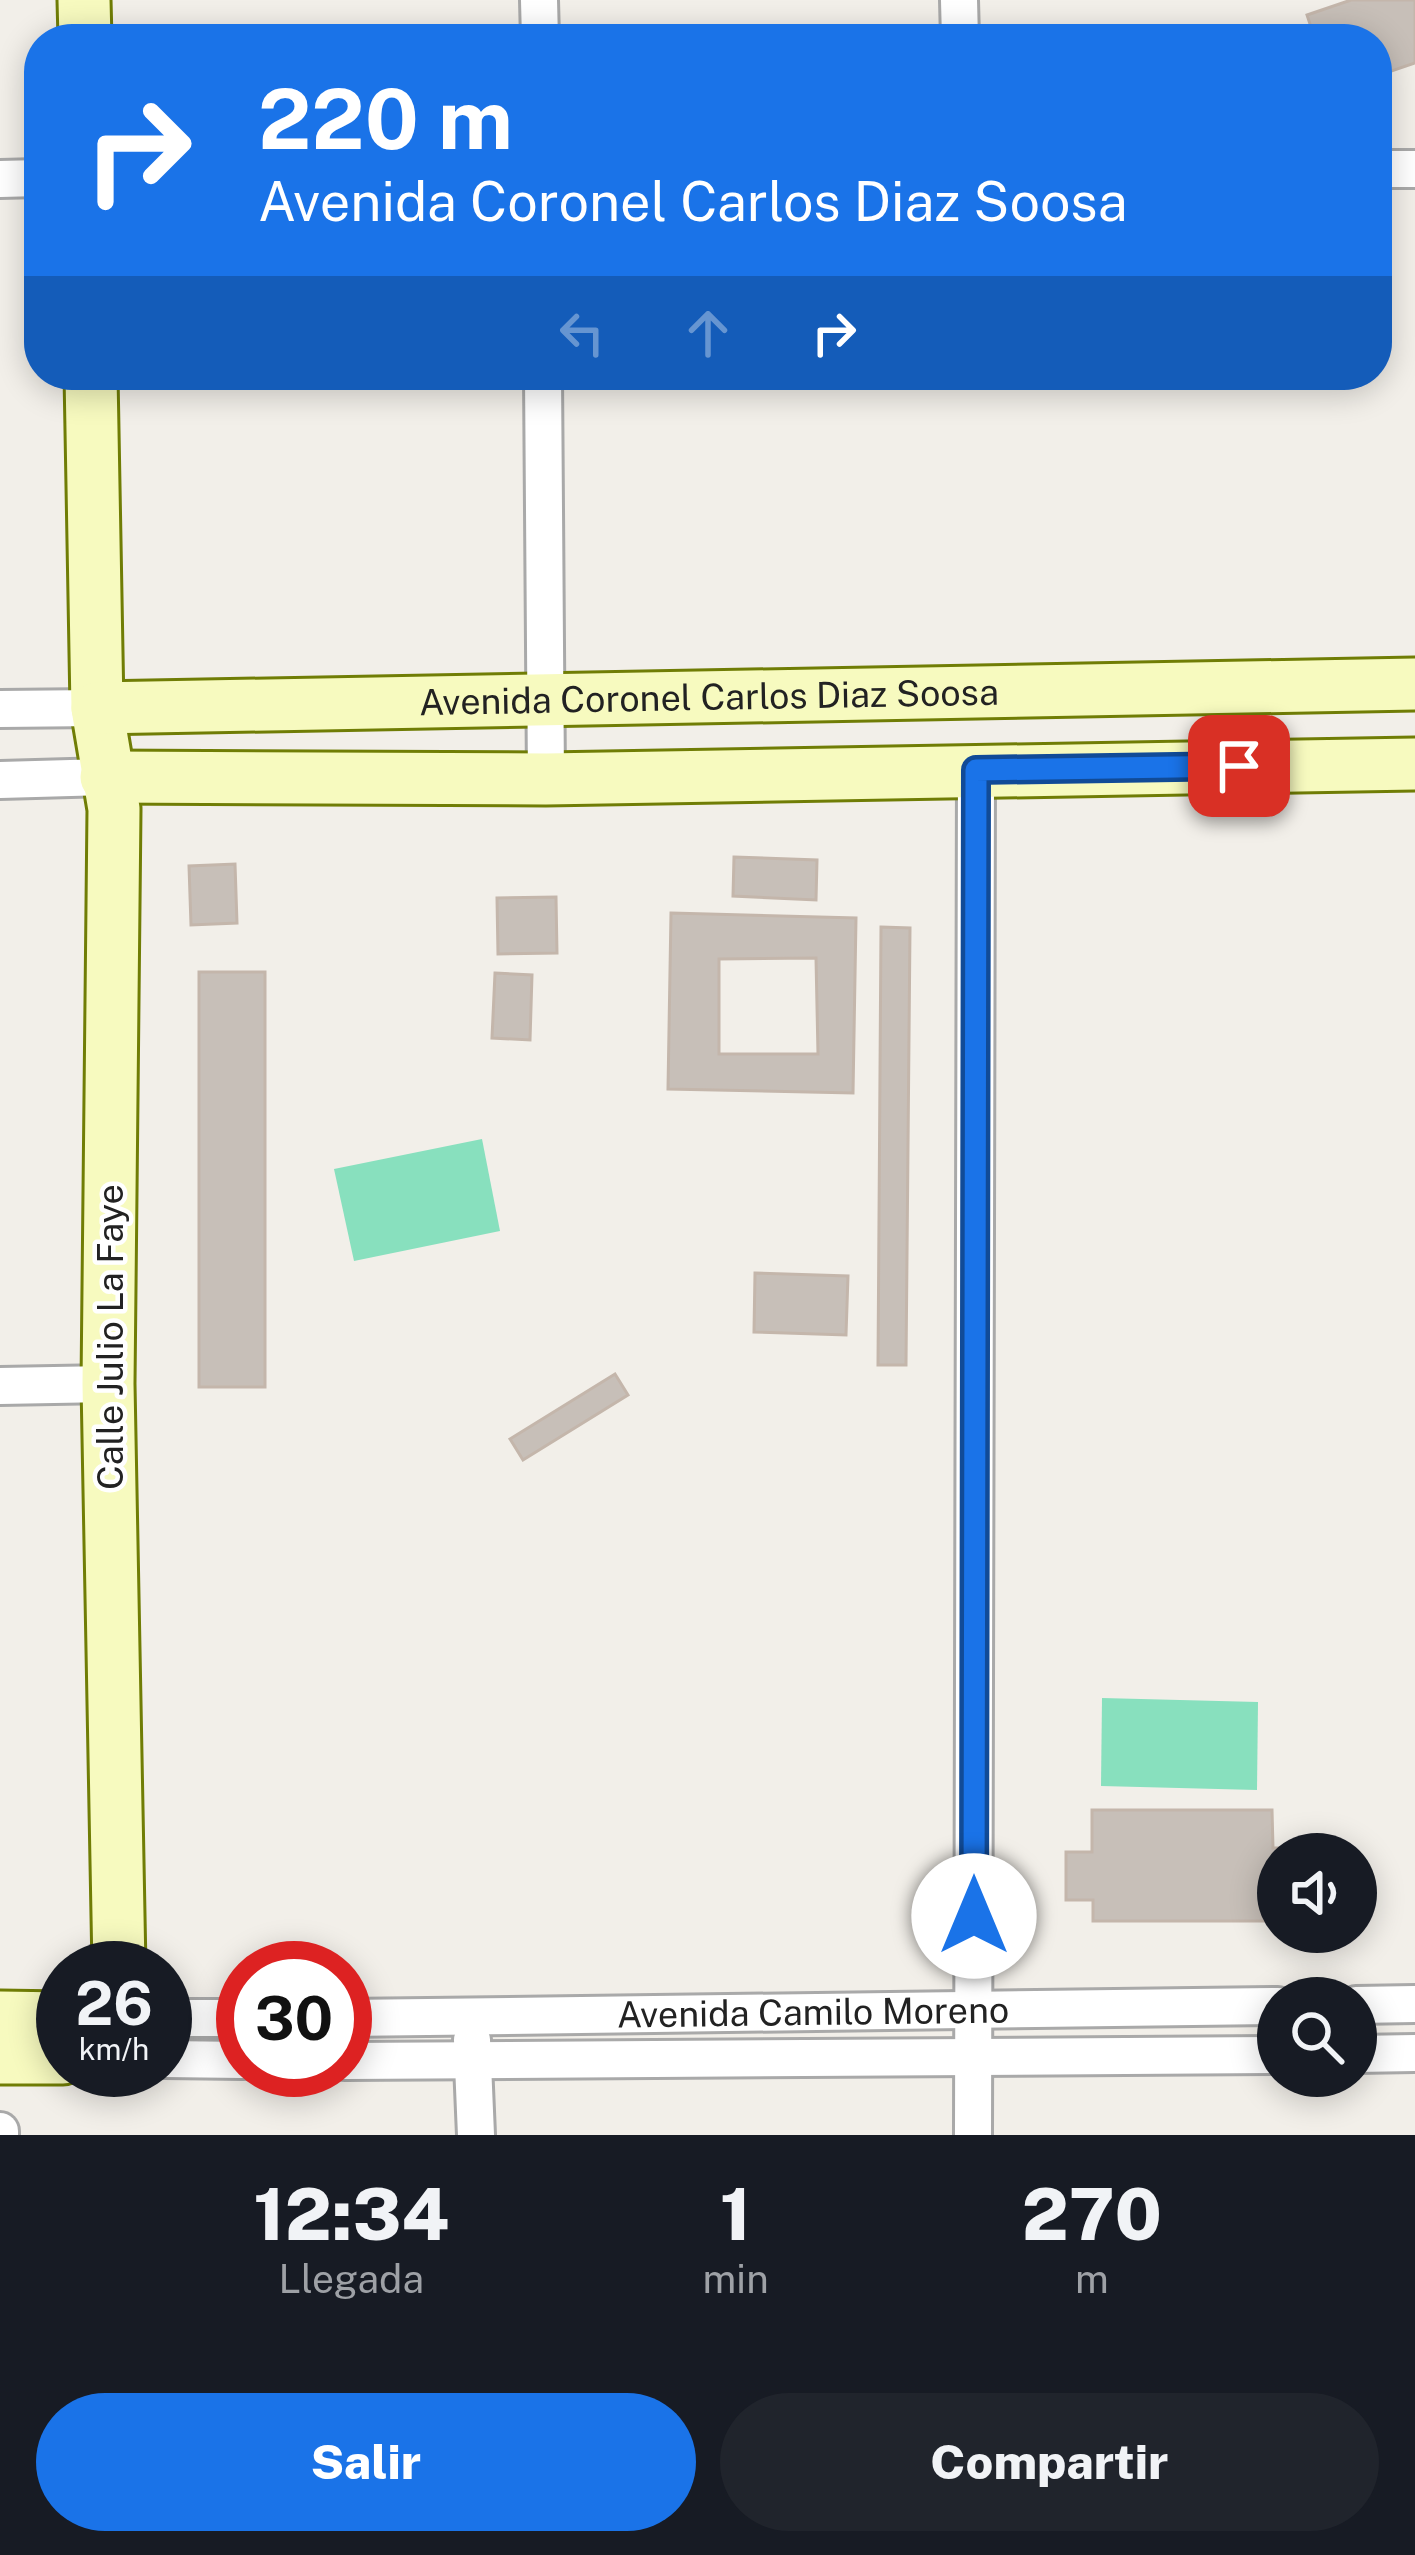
<!DOCTYPE html>
<html lang="es">
<style>
body{margin:0;font-family:"Public Sans",sans-serif;background:#20242c;color:#f1f3f6;height:100vh;display:flex;flex-direction:column;font-size:45px;white-space:nowrap}
*{box-sizing:border-box;margin:0}
p{font-size:39px;color:#9ea1a6}
.icon{flex:none;width:66px;height:66px;fill:none;stroke:currentColor;stroke-width:2;stroke-linecap:round;stroke-linejoin:round}
.map{position:relative;height:2135px;overflow:hidden}
.details{display:flex;flex-direction:column;background:#171b24;flex:1}
.details>*{flex:none}
.hud{position:absolute;left:24px;top:24px;width:1368px;height:366px;border-radius:48px;box-shadow:0 6px 30px #0003;background:#1a73e8;color:#fff;overflow:hidden}
.tools{position:absolute;left:1257px;top:1833px;display:grid;gap:24px}
.tools a{display:grid;place-items:center;width:120px;height:120px;border-radius:50%;background:#171b24;box-shadow:0 6px 30px #0003;font-size:60px}
.speed{position:absolute;left:36px;top:1941px;display:flex;gap:24px;font-size:60px;font-weight:700;text-align:center}
.speed>*{display:grid;place-content:center;width:156px;height:156px;border-radius:50%;background:#171b24;box-shadow:0 6px 30px #0003;line-height:1}
.speed small{font-size:30px;font-weight:400}
.speed .limit{border:18px solid #d22;background:#fff;color:#111}
.pin{position:absolute;display:grid;place-items:center;width:102px;height:102px;color:#fff;margin:-51px;border-radius:24px;box-shadow:0 6px 18px #0006}
.me{position:absolute;width:132px;margin:-66px;rotate:0deg;stroke-linejoin:round;filter:drop-shadow(0 0 9px #0008)}
.turn{display:flex;align-items:center;gap:42px;height:252px;padding:0 36px;font-size:54px}
.turn .icon{width:156px;height:156px;stroke-width:2.5}
.turn b{display:block;font-size:84px;line-height:102px}
.lanes{display:flex;align-items:center;height:114px;padding:0 36px;background:#0003;justify-content:center;gap:60px;direction:ltr}
.lanes .off{opacity:.35}
.eta{display:flex;justify-content:space-evenly;align-items:center;height:204px;text-align:center}
.eta b{font-size:72px;font-weight:800;line-height:84px}
.cta{display:flex;gap:24px;margin-top:auto;padding:24px 36px}
.cta a{flex:1;height:138px;border-radius:72px;background:#1a73e8;color:#fff;font-size:48px;font-weight:800;line-height:138px;text-align:center}
.cta a+a{background:#20242c;color:#f1f3f6}
.map>svg:first-child{display:block}
</style>
<div class="map">
<svg width="1415" height="2135" viewBox="0 0 1415 2135">
<rect width="100%" height="100%" fill="#f2efe9"/>
<g fill="#88e0be">
<path d="M482 1139 500 1231 354 1261 334 1169Z"/>
<path d="M1102 1698 1258 1702 1257 1790 1101 1786Z"/>
</g>
<g fill="#c7bfb8" stroke="#c4b6ab" stroke-width="3" fill-rule="evenodd">
<path d="M1351 0H1415V63L1377 76V39H1315L1307 15Z"/>
<path d="M734 857 817 860 816 900 733 896Z"/>
<path d="M235 864 237 923 191 925 189 866Z"/>
<path d="M556 897 557 953 498 954 497 898Z"/>
<path d="M671 913 856 918 853 1093 668 1089ZM816 958 818 1054H719V959Z"/>
<path d="M881 927 910 928 906 1365H878Z"/>
<rect x="199" y="972" width="66" height="415"/>
<path d="M495 973 532 975 530 1040 492 1038Z"/>
<path d="M755 1273 848 1276 846 1335 754 1332Z"/>
<path d="M615 1374 628 1395 523 1460 510 1439Z"/>
<path d="M1092 1810H1272L1273 1848H1293V1854H1278L1274 1921H1093V1900H1066V1852H1092Z"/>
</g>
<g fill="none" stroke-linecap="round" stroke-linejoin="round">
<defs>
<g id="street">
<path d="M539 0 540 39"/>
<path d="M959 0 960 39"/>
<path d="M1377 169H1415"/>
<path d="M0 179 39 178"/>
<path d="M543 375 546 779"/>
<path d="M0 709 97 708"/>
<path d="M0 780 106 777"/>
<path d="M0 1386 108 1384"/>
<path d="M1356 2005 1415 2004"/>
<path d="M165 2018H243"/>
<path id="s1" d="M345 2018 1278 2006"/>
<path d="M472 2040 476 2135"/>
<path d="M1356 2054 1415 2053"/>
<path d="M165 2059 243 2060"/>
<path d="M345 2061 1278 2055"/>
<path d="M0 2131V2135"/>
<path d="M973 2135 976 770"/>
</g>
<g id="secondary">
<path d="M84 0 85 39"/>
<path d="M91 375 97 708 114 809 108 1384 119 1968"/>
<path id="s2" d="M97 708 1415 684"/>
<path d="M106 777 546 779 1415 764"/>
<path d="M0 2017 63 2018"/>
<path d="M0 2058H63"/>
</g>
</defs>
<use href="#street" stroke="#a9a9a9" stroke-width="42"/>
<use href="#secondary" stroke="#707d05" stroke-width="57"/>
<use href="#street" stroke="#fff" stroke-width="36"/>
<use href="#secondary" stroke="#f7fabf" stroke-width="51"/>
</g>
<g fill="none" stroke-linecap="round" stroke-linejoin="round">
<defs>
<path id="route" d="M974 1916 976 770 1239 766"/>
</defs>
<use href="#route" stroke="#114b97" stroke-width="30"/>
<use href="#route" stroke="#1a73e8" stroke-width="21"/>
</g>
<g text-anchor="middle" stroke-width="9" stroke-linejoin="round" paint-order="stroke">
<g font-size="36" fill="#222" stroke="#fff">
<text dy="13" stroke="none"><textPath href="#s2" startOffset="612">Avenida Coronel Carlos Diaz Soosa</textPath></text>
<text transform="translate(110 1337) rotate(-90)" y="13">Calle Julio La Faye</text>
<text dy="13" stroke="none"><textPath href="#s1" startOffset="468">Avenida Camilo Moreno</textPath></text>
</g>
</g>
</svg>
<div class="tools">
<a><svg class="icon" aria-label="sound" viewBox="0 0 24 24"><path d="M4 9h4l5-4v14l-5-4H4zM17 9q2 3 0 6"/></svg></a>
<a><svg class="icon" aria-label="search" viewBox="0 0 24 24"><circle cx="10" cy="10" r="6"/><path d="M15 15l6 6"/></svg></a>
</div>
<div class="speed"><div>26<small>km/h</small></div><div class="limit">30</div></div>
<div class="pin" style="left:1239px;top:766px;background:#d93025"><svg class="icon" aria-label="arrive" viewBox="0 0 24 24"><path d="M6 21V4h12l-3 4 3 4H6"/></svg></div>
<svg class="me" style="left:974px;top:1916px" viewBox="-20 -20 40 40"><circle r="19" fill="#fff"/><path d="M0-13L10 11 0 6-10 11z" fill="#1a73e8"/></svg>
<div class="hud">
<div class="turn"><svg class="icon" aria-label="right" viewBox="0 0 24 24"><path d="M7 20v-9h11M14 6l5 5-5 5"/></svg><div><b>220 m</b>Avenida Coronel Carlos Diaz Soosa</div></div>
<div class="lanes"><svg class="icon off" aria-label="left" viewBox="0 0 24 24"><path d="M17 20v-9H6M10 6l-5 5 5 5"/></svg><svg class="icon off" aria-label="ahead" viewBox="0 0 24 24"><path d="M12 20V5M6 11l6-6 6 6"/></svg><svg class="icon" aria-label="right" viewBox="0 0 24 24"><path d="M7 20v-9h11M14 6l5 5-5 5"/></svg></div>
</div>
</div>
<section class="details">
<div class="eta">
<div><b>12:34</b><p>Llegada</p></div>
<div><b>1</b><p>min</p></div>
<div><b>270</b><p>m</p></div>
</div>
<div class="cta"><a>Salir</a><a>Compartir</a></div>
</section>
